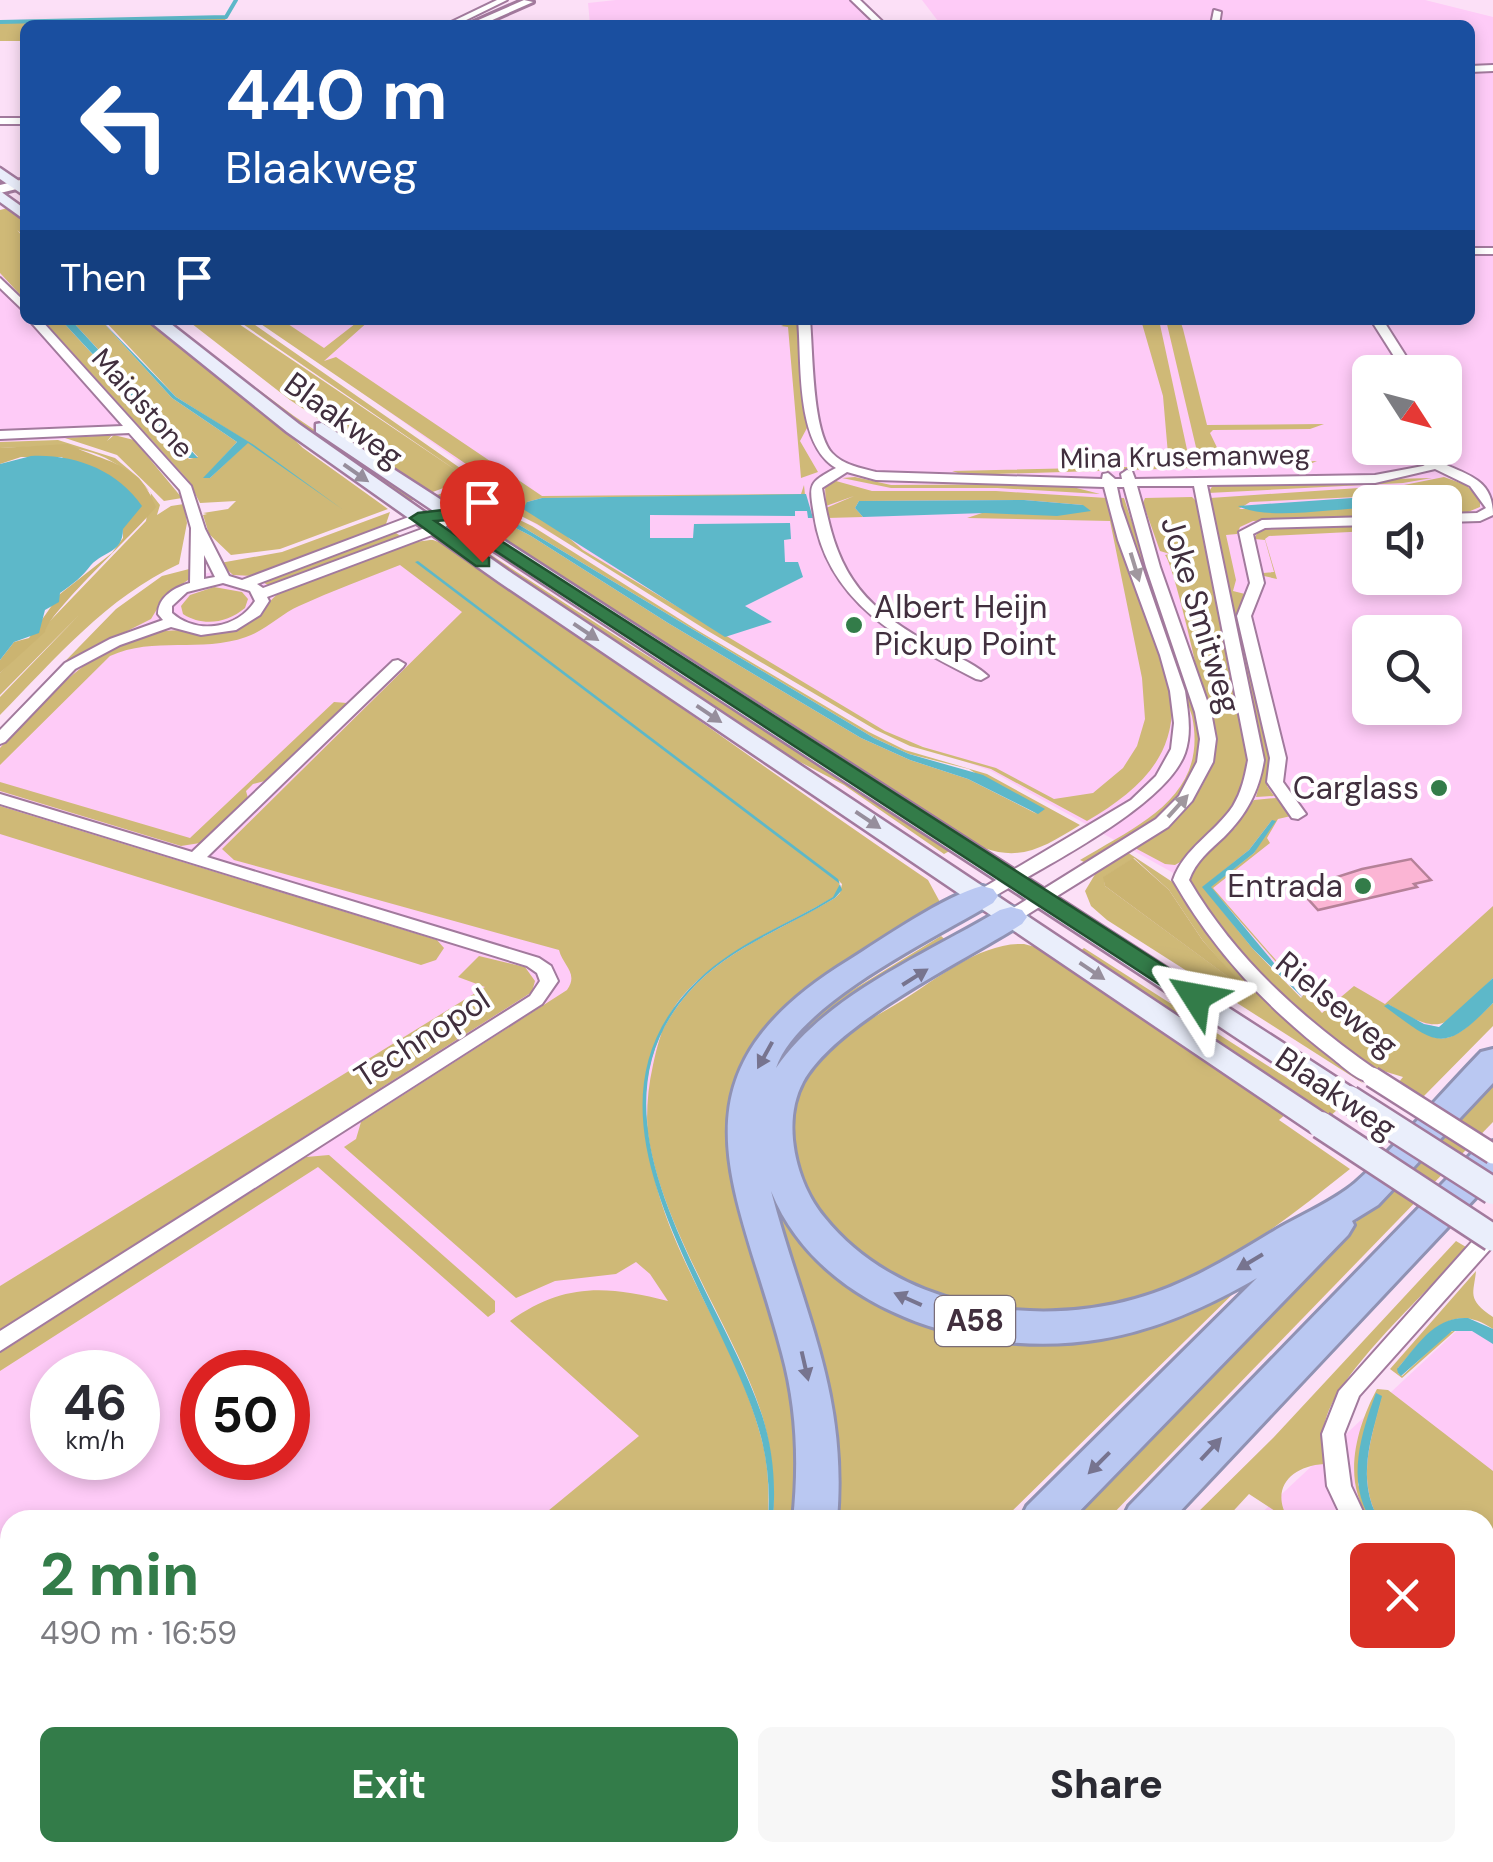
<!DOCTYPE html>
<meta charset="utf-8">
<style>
body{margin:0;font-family:"DM Sans",sans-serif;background:#f7f7f7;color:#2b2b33;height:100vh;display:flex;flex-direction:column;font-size:38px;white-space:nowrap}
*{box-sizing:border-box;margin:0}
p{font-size:32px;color:#7c7c81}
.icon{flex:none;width:55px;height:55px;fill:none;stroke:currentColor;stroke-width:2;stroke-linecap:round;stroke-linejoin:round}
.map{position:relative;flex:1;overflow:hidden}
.drawer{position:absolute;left:0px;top:1510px;width:1495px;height:352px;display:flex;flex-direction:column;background:#fff;border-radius:30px 30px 0 0;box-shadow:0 5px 15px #0003}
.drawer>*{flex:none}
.banner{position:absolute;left:20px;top:20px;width:1455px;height:305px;border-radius:15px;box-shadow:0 5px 15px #0003;background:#1a4fa0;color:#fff;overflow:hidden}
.needle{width:65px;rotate:126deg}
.fabs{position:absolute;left:1352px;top:355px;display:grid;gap:20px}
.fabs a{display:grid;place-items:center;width:110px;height:110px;border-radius:15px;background:#fff;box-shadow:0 5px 15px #0003;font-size:50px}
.speed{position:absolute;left:30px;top:1350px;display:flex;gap:20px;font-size:50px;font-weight:700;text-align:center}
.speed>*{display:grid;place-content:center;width:130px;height:130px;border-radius:50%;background:#fff;box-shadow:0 5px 15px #0003;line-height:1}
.speed small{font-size:25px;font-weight:400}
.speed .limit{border:15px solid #d22;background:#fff;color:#111}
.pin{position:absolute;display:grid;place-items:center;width:85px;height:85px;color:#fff;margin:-102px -42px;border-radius:50% 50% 50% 0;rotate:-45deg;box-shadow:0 0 10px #0007}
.pin .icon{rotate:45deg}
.me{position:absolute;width:110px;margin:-55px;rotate:304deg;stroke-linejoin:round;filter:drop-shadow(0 0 8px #0008)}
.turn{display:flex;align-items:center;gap:35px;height:210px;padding:0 40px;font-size:45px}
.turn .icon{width:130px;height:130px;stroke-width:2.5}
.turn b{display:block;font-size:70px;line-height:85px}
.then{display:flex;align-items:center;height:95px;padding:0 40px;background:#0003;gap:20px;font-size:38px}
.round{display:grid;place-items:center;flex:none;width:105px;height:105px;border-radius:15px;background:#f7f7f7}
.summary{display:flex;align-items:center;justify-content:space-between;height:170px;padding:0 40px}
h1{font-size:60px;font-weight:800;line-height:75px;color:#337c49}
.button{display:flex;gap:20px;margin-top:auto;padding:20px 40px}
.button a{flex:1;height:115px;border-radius:15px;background:#337c49;color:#fff;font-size:40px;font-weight:800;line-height:115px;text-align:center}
.button a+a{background:#f7f7f7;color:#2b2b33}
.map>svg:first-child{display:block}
</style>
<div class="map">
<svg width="1493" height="1862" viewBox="0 0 1493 1862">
<rect width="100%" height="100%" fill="#fce0f7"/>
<g fill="#fecbf7" fill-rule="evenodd">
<path d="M616 0H850L876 25H590L588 3Z"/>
<path d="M922 0H1425L1493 17V950L1390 1077 1193 884 991 771 891 735 517 513 489 483 260 320H1470V25H941ZM1370 372H1445V448H1370ZM1370 502H1445V578H1370ZM1370 632H1445V708H1370Z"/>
<path d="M0 273 25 300V320H43L146 432 122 436 0 442Z"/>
<path d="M364 531 826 882 623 1157 750 1520H10V1852L0 1862V731L87 640 166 582 296 554ZM52 1372H138V1458H52ZM202 1372H288V1458H202Z"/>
<path d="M1466 1322 1493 1341V1862H954L962 1852H1485V1520H1254Z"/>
</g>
<g fill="#cfb977" fill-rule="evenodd">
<path d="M227 17 222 25H25V41H0V22Z"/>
<path d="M8 208 25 223V237L17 230 25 239V300L0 273V210Z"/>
<path d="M43 320H61L189 459 198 457 71 320H101L172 398 237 442 204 478H210L248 442 176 397 104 320H148L278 424 303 448 388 509 280 549 231 555 209 534 203 515 207 514 203 513 228 509 236 501 200 503 188 480Z"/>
<path d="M165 320 294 416 416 499 407 502 302 427Z"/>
<path d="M187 320H233L460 473 237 320H248L473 477 430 493 290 400Z"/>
<path d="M255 320H282L324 348 360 320H370L324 361 336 357 542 496 801 494 804 485 805 495 542 498 527 502 583 550 885 731 923 747 996 768 1054 799 1093 793 1123 768 1137 746 1145 719 1142 678 1110 521 967 518 985 512 1083 505 1024 500 859 501 855 508 863 517 827 518 826 508 854 496 826 506 825 487 836 481 872 491H996L1107 498 1171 691C1179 756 1138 791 1087 821L991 769 910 746 876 730 708 631 537 524 503 507 469 466Z"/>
<path d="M784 320H797L807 428 800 441 818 472 801 478 788 327 781 326 786 324Z"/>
<path d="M1141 320H1159L1191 468 964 475 952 471 1169 466 1163 396Z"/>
<path d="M1166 320H1180L1183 329 1207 425 1324 424 1310 429 1213 430 1210 433 1225 464 1317 461 1310 464 1217 466 1199 460Z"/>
<path d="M112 435 107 441 114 435 134 440 182 498 164 501 117 455 65 438Z"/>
<path d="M58 440 115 458 139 478 160 505 157 515 171 506 184 504 187 523 179 564C107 597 55 659 0 715V697L79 615 0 695V673L146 521 151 493C101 441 68 445 0 448V442Z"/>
<path d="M855 477 891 485 1061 484 1100 494 997 488H891L842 478Z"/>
<path d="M1444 477 1466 485 1480 500V507L1463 514 1445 515V506L1455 499 1380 496 1250 502 1239 509 1370 508V517L1253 521 1240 527 1237 534 1226 535 1236 580 1233 591 1245 594 1237 617 1269 754 1267 786 1274 796 1256 797 1263 771 1262 746 1223 581 1210 498 1404 485Z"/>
<path d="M1432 478 1403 483 1208 493 1213 485 1224 483Z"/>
<path d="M472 483 479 484 499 510 532 526 697 630 869 732 905 750 987 774 1080 825C1047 845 1023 862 984 848L758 708 457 511 462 505 459 502 444 503 434 496ZM477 485 496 511 874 738 909 754 969 769 1037 814 968 779 910 760 861 738 668 623 531 536 485 512 471 495 457 493Z"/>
<path d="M1192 497C1205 507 1203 537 1206 553 1218 616 1257 728 1244 785 1239 807 1195 855 1175 865L1165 864 1135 848C1162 828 1192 810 1206 778 1208 771 1212 762 1212 755 1213 733 1175 566 1165 555L1170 554 1160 551 1143 503 1145 498Z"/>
<path d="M1119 498H1124L1201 733C1192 810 1147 826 1088 864L1080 860C1138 825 1209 797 1192 716Z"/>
<path d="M390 512 385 527 253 576 233 575 220 563 282 552Z"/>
<path d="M1370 525V531L1269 536 1265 539 1277 579 1264 576 1263 573 1274 572 1265 540 1254 539 1259 530Z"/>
<path d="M393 531 402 537 271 587 261 581Z"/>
<path d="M458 533C620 642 789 743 955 848L944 854 844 785 779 751 453 534Z"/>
<path d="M433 540 447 545C609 654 766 770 928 880L941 904 754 1051 792 1371 800 1520H773C775 1486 772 1448 762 1415 723 1290 573 1122 689 992 728 948 785 928 835 898L840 893 842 884 839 881 840 890 834 897C783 927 728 947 687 991 666 1013 659 1037 653 1065 621 1208 728 1308 761 1437 769 1465 769 1492 768 1520H537L639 1436 510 1321C563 1283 606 1285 668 1301L650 1274 636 1262 616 1274 555 1281 516 1298 344 1147 356 1139 361 1122 567 990C579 973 563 966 559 950L234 860 222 849 462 612 400 565C367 578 332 591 299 606 281 614 266 630 246 637 201 653 154 636 110 656L0 765V748C48 698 92 641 165 631 194 627 219 639 248 624 263 616 267 600 281 592 309 577 403 540 433 540Z"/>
<path d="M193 568 191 578 165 596 151 619 66 662 0 728 116 609 162 576Z"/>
<path d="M214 587 242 592 248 599 245 608C227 623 203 627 183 614L181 606 190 595Z"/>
<path d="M334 702 347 703 265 781 253 784 246 791 248 798 200 843 181 846 0 791V782L190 838Z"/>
<path d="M1276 798 1291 816 1278 819 1267 838 1270 843 1213 888 1322 1013 1354 986 1385 1004 1493 906V978C1448 1021 1448 1043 1388 1004 1440 1048 1443 1052 1493 1003V1026L1423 1097 1398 1083 1403 1077 1367 1066 1287 1006 1236 950 1190 883 1193 868 1235 828 1254 800ZM1272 820 1254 853 1210 887 1304 994 1301 998 1253 949 1203 887 1249 850Z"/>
<path d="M0 806 437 940 444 948 436 960 421 965 0 834Z"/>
<path d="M1127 852 1174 883 1222 954 1271 1008 1364 1084 1107 920 1091 906 1085 891 1097 871ZM1134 858 1169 890 1203 941 1245 989 1105 886 1104 877Z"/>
<path d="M941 936 948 942 781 1068 797 1222 983 1330 1248 1279 1003 1520H827L754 1113 787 1040 823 1008Z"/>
<path d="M1024 944 1043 949 1288 1112 1279 1120 1350 1169C1271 1232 1202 1286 1102 1309 993 1335 803 1273 793 1146 791 1117 792 1091 811 1067 834 1037 872 1019 903 1000 938 978 981 942 1024 944Z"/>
<path d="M1084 948 1337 1110 1328 1118 1079 952Z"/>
<path d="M479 956 525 967 535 981 532 992 0 1330V1286L485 987 458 977Z"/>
<path d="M1493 1083V1122L1107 1520H1063Z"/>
<path d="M329 1155 495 1301V1312L488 1317 318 1167 0 1371V1353L306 1157Z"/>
<path d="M1456 1241 1466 1247 1465 1251C1429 1289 1348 1364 1329 1410 1322 1426 1321 1446 1324 1464 1291 1466 1269 1489 1289 1520L1249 1494 1225 1520H1190L1274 1437Z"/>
<path d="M1476 1271C1474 1293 1466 1299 1493 1317V1329C1450 1299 1424 1338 1398 1368V1373L1402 1376 1448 1333 1456 1330 1402 1378 1390 1369Z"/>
<path d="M1377 1389 1388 1390 1493 1471V1590L1485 1600V1520H1379C1356 1479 1371 1439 1382 1397L1358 1484 1371 1520C1341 1483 1356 1428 1377 1389Z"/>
<path d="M0 1585 10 1598V1852L587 1853 580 1862H0Z"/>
<path d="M1485 1736 1493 1745V1862H932L940 1852H1485Z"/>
</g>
<g fill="#cbb471">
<path d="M68 444C104 463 138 460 156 507 137 531 47 614 45 632L0 673V660L14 642 29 638 60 594 112 553 123 538V529L62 457H21L0 464V448Z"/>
<path d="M1133 858 1169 890 1203 941 1250 993 1105 886 1103 877Z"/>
</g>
<g fill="#5db8c9">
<path d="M61 320H71L198 458H189Z"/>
<path d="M101 320 176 397 254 445 342 509 248 443 210 478H203L237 442 172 398Z"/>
<path d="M31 456C75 454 117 470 142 506L123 529C123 553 104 551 91 565 82 577 73 584 60 593L59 602 45 610 39 633 14 642 0 660V464Z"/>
<path d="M477 485 496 511 874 738 909 754 983 775 1045 809 1038 814 968 779 910 760 861 738 668 623 531 536 485 512 470 494 456 493Z"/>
<path d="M806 494 813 518H808L807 511H795V516L650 515V538H693L694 524 790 523 791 539 784 540 785 562H798L803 577 745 606 772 622 725 637 523 509 527 502 542 498Z"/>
<path d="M1380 496H1429L1457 502 1445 506V502H1370V508C1333 508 1268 521 1238 506Z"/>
<path d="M1024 500 1083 505 1091 511 1057 516 985 513 863 517 855 508 859 501Z"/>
<path d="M418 561 838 879 842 890 835 898C785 929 728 947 689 992 575 1120 720 1290 762 1415 773 1449 776 1484 773 1520H768C770 1492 768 1464 761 1437 725 1298 557 1115 698 980 737 942 787 925 833 897L840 884 415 562Z"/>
<path d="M1272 820 1276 821 1254 853 1211 887 1303 998 1253 949 1202 887 1249 850Z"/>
<path d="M1493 978V1003C1443 1055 1437 1045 1384 1006L1388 1004 1424 1024 1439 1027Z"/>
<path d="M1468 1318 1493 1329V1344L1472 1331H1452L1401 1376 1398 1373 1397 1369C1418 1345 1434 1316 1468 1318Z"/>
<path d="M1376 1393 1382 1396C1371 1439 1356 1479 1379 1520H1371C1346 1480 1361 1434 1376 1393Z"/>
</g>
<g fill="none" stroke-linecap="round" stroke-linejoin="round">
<path stroke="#5db8c9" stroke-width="4" d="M0 22 226 17 236 0"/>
</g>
<path fill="#fbb5d4" stroke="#b58198" stroke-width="2.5" d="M1411 859 1431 880 1414 884 1417 887 1318 910 1299 889 1362 869Z"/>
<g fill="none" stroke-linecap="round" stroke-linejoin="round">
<defs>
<g id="minor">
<path d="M497 0H507L456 25H445Z"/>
<path d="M851 0H860L886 25H877Z"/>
<path d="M1214 10 1221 12 1219 25H1211Z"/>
<path d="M1493 65V71L1470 72V66Z"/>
<rect x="0" y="118" width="25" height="6"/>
<rect x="1470" y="248" width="23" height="6"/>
<path d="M0 278 25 302V312L0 288Z"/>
<path d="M29 320H41L191 486 205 529 229 576 242 580 414 515 451 511 458 515 440 532 267 597 269 601 260 615 236 630 201 635 171 627 120 645 75 669 5 742 0 744V730L65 663 110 639 163 620 158 614C158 597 175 587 190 583L191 528 180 490 129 433 0 439V431L123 426ZM436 520 430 526 263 588 257 584 421 522ZM204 555 215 577 204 579ZM223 583 250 591 255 601C237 629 197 635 172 613V606L187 592Z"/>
<path d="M798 320H810C813 351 812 431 832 453 843 465 861 468 876 472L1102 479 1103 474 1108 473 1115 479H1122L1121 474 1127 470 1132 471 1135 479 1375 475 1423 466 1439 457 1445 448V426L1449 427 1457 447 1444 464C1471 476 1493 481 1493 515L1480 521 1445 522V514L1477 513 1486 508 1470 486 1435 469 1375 483 1207 485 1264 760C1259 791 1247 814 1224 837 1210 850 1196 861 1189 880 1237 961 1303 1019 1379 1072L1382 1077 1379 1082C1362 1086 1345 1068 1332 1058 1267 1008 1214 952 1173 880 1184 848 1215 833 1233 806 1242 791 1245 776 1248 760L1194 486H1137L1160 567 1211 712 1216 739 1213 762 1192 801 1168 827 1017 921H1005L1002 917 1005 913 1156 819 1179 796 1197 762 1200 739 1195 712 1146 567 1124 487H1117L1121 506 1185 691C1188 712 1192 733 1185 753 1166 807 1039 869 988 900H976L973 896 976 892 1131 800 1156 776 1171 749 1174 723 1170 691 1160 655 1118 540 1104 487 876 480 847 472 822 488C835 567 856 602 927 642 947 653 972 661 988 676L981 680 976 679C904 642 827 604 814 515 809 484 808 483 836 468 795 444 802 362 798 320Z"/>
<path d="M1371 320H1383L1416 372H1404Z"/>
<path d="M1370 517V525L1265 528 1253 534 1264 583 1251 616 1286 758 1283 782 1306 814 1298 819 1292 818 1267 782 1270 758 1237 616 1250 583 1239 532 1262 520Z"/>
<path d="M398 660 405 664 403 667 207 857 539 958 551 966 558 981 542 1004 0 1351V1331L530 996 540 981 537 973 527 966 0 804V794L192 852 393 661Z"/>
<path d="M1493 1224V1246L1359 1396 1344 1434 1351 1486 1367 1520H1343L1327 1486 1322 1434 1339 1391 1486 1226Z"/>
<path d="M1485 1674 1493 1677V1708L1485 1705Z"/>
</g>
<g id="tertiary">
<path d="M524 0 533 2 481 25H467Z"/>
<path d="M25 179V187L0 193V185Z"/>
</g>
<g id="secondary">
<path d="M0 168 25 185V196L0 179Z"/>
<path d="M0 191 25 209V220L0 202Z"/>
<path d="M148 320H166L299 424 513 574 1331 1118 1335 1125 1331 1132H1311L499 582 287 432Z"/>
<path d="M322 423 1359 1092 1363 1099 1359 1106H1339C1000 879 654 661 316 432V424Z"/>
</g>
<g id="motorway">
<path d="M982 886 993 889 998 896 993 903C935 938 798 1003 776 1068 827 994 925 955 1000 910L1011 907 1022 910 1027 917 1022 924C964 961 835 1023 803 1082 781 1123 796 1183 824 1217 895 1306 1029 1329 1135 1299 1186 1285 1233 1256 1277 1229 1301 1215 1334 1201 1355 1183 1399 1144 1439 1095 1481 1052L1493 1049V1083L1378 1205 1352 1221 1354 1225 1348 1235 1071 1520H1020L1027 1506 1257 1278C1209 1306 1156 1330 1101 1339 979 1360 820 1313 771 1191 802 1309 848 1393 837 1520H793C799 1464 797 1408 782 1353 737 1183 660 1076 849 960 884 938 944 896 982 886Z"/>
<path d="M1493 1141V1179L1172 1520H1122L1129 1506 1480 1145Z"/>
<path d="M630 1852H729L725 1862H626Z"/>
<path d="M797 1852H852L848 1862H793Z"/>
</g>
</defs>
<use href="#minor" stroke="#a27a9d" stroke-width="4"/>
<use href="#tertiary" stroke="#a27a9d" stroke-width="6"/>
<use href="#secondary" stroke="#a27a9d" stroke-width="5"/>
<use href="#motorway" stroke="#9092b3" stroke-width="6"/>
<use href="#minor" fill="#fff" fill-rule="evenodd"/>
<use href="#tertiary" fill="#fff" fill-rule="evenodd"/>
<use href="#secondary" fill="#eaeefb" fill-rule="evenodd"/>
<use href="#motorway" fill="#bac8f2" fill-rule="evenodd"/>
<defs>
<path id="minor-bridge" d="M1372 1077 1493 1154"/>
<g id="secondary-bridge">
<path d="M1349 1099 1493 1191"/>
<path d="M1321 1125 1493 1238"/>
</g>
</defs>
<use href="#minor-bridge" stroke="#a27a9d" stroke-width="24" stroke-linecap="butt"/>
<use href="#secondary-bridge" stroke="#a27a9d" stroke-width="31" stroke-linecap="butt"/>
<use href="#minor-bridge" stroke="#fff" stroke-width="19"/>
<use href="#secondary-bridge" stroke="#eaeefb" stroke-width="26"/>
</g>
<defs><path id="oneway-solid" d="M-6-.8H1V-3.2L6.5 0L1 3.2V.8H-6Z" transform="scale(2.5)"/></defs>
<g fill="#968e9c">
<use href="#oneway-solid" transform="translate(356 473) rotate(35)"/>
<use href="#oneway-solid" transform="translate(586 632) rotate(34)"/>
<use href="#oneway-solid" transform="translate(709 714) rotate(34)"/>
<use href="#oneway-solid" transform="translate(868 820) rotate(34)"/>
<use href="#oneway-solid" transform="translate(1092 971) rotate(34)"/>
</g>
<g fill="#a0979e">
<use href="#oneway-solid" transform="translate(1135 567) rotate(73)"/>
<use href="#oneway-solid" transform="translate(1178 806) rotate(-48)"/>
</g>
<g fill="#77748f">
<use href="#oneway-solid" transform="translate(915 977) rotate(-32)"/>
<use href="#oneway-solid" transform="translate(765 1055) rotate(119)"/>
<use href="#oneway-solid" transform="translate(1250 1262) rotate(149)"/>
<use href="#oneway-solid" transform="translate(908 1299) rotate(-156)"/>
<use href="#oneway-solid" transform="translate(805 1366) rotate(77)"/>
<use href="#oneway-solid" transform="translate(1211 1449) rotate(-47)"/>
<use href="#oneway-solid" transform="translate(1099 1463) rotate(135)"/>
</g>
<path fill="#337c49" stroke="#21512f" stroke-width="2.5" d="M451 509 1205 992 1208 997 1205 1003H1188L448 520 435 521 489 558V566H476L410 518 418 513Z"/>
<g fill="#337c49" stroke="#fff" stroke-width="4">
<circle cx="854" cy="625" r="10"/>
<circle cx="1439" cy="788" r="10"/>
<circle cx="1363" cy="886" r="10"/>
</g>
<g text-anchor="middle" stroke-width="8" stroke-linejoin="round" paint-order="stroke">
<g font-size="28" fill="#412f3e" stroke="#fff">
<text transform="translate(143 403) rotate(48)" y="10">Maidstone</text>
<text transform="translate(1185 456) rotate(-1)" y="10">Mina Krusemanweg</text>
</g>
<rect fill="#fff" stroke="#7a6d78" stroke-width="2.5" x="935" y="1296" width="80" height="50" rx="8"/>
<g font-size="30" font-weight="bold" fill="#412f3e">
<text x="975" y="1331">A58</text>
</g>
<g font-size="32" fill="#412f3e" stroke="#fff">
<text transform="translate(344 420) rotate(36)" y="11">Blaakweg</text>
<text transform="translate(1201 615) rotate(73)" y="11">Joke Smitweg</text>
<text transform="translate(1337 1004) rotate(39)" y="11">Rielseweg</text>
<text transform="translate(422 1038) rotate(-33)" y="11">Technopol</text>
<text transform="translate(1336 1093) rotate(34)" y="11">Blaakweg</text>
</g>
<g font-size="32" fill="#412f3e" stroke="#fff" text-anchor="end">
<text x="874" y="618" text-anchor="start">Albert Heijn<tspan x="874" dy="37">Pickup Point</tspan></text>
<text x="1419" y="799">Carglass</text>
<text x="1343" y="897">Entrada</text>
</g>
</g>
</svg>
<div class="fabs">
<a><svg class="needle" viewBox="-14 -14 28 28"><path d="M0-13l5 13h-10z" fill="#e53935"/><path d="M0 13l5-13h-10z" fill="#7c7c81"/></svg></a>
<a><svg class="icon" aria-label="sound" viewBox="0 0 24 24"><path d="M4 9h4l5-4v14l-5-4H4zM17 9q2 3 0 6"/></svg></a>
<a><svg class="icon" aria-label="search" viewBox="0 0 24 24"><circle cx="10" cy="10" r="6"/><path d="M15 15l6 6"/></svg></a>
</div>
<div class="speed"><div>46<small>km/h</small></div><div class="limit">50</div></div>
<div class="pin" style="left:482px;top:562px;background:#d93025"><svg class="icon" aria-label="arrive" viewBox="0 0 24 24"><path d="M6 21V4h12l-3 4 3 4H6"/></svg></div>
<svg class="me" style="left:1196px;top:997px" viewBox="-20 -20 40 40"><path d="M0-17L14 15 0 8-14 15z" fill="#337c49" stroke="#fff" stroke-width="4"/></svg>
<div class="banner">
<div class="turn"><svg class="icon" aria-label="left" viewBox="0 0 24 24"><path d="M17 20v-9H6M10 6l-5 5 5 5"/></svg><div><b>440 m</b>Blaakweg</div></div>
<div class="then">Then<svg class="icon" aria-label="arrive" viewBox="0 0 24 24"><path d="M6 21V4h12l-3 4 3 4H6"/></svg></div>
</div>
<section class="drawer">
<div class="summary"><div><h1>2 min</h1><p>490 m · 16:59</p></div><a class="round" style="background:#d93025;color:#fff"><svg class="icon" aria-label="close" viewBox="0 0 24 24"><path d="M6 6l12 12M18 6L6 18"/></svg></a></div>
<div class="button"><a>Exit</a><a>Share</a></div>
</section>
</div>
